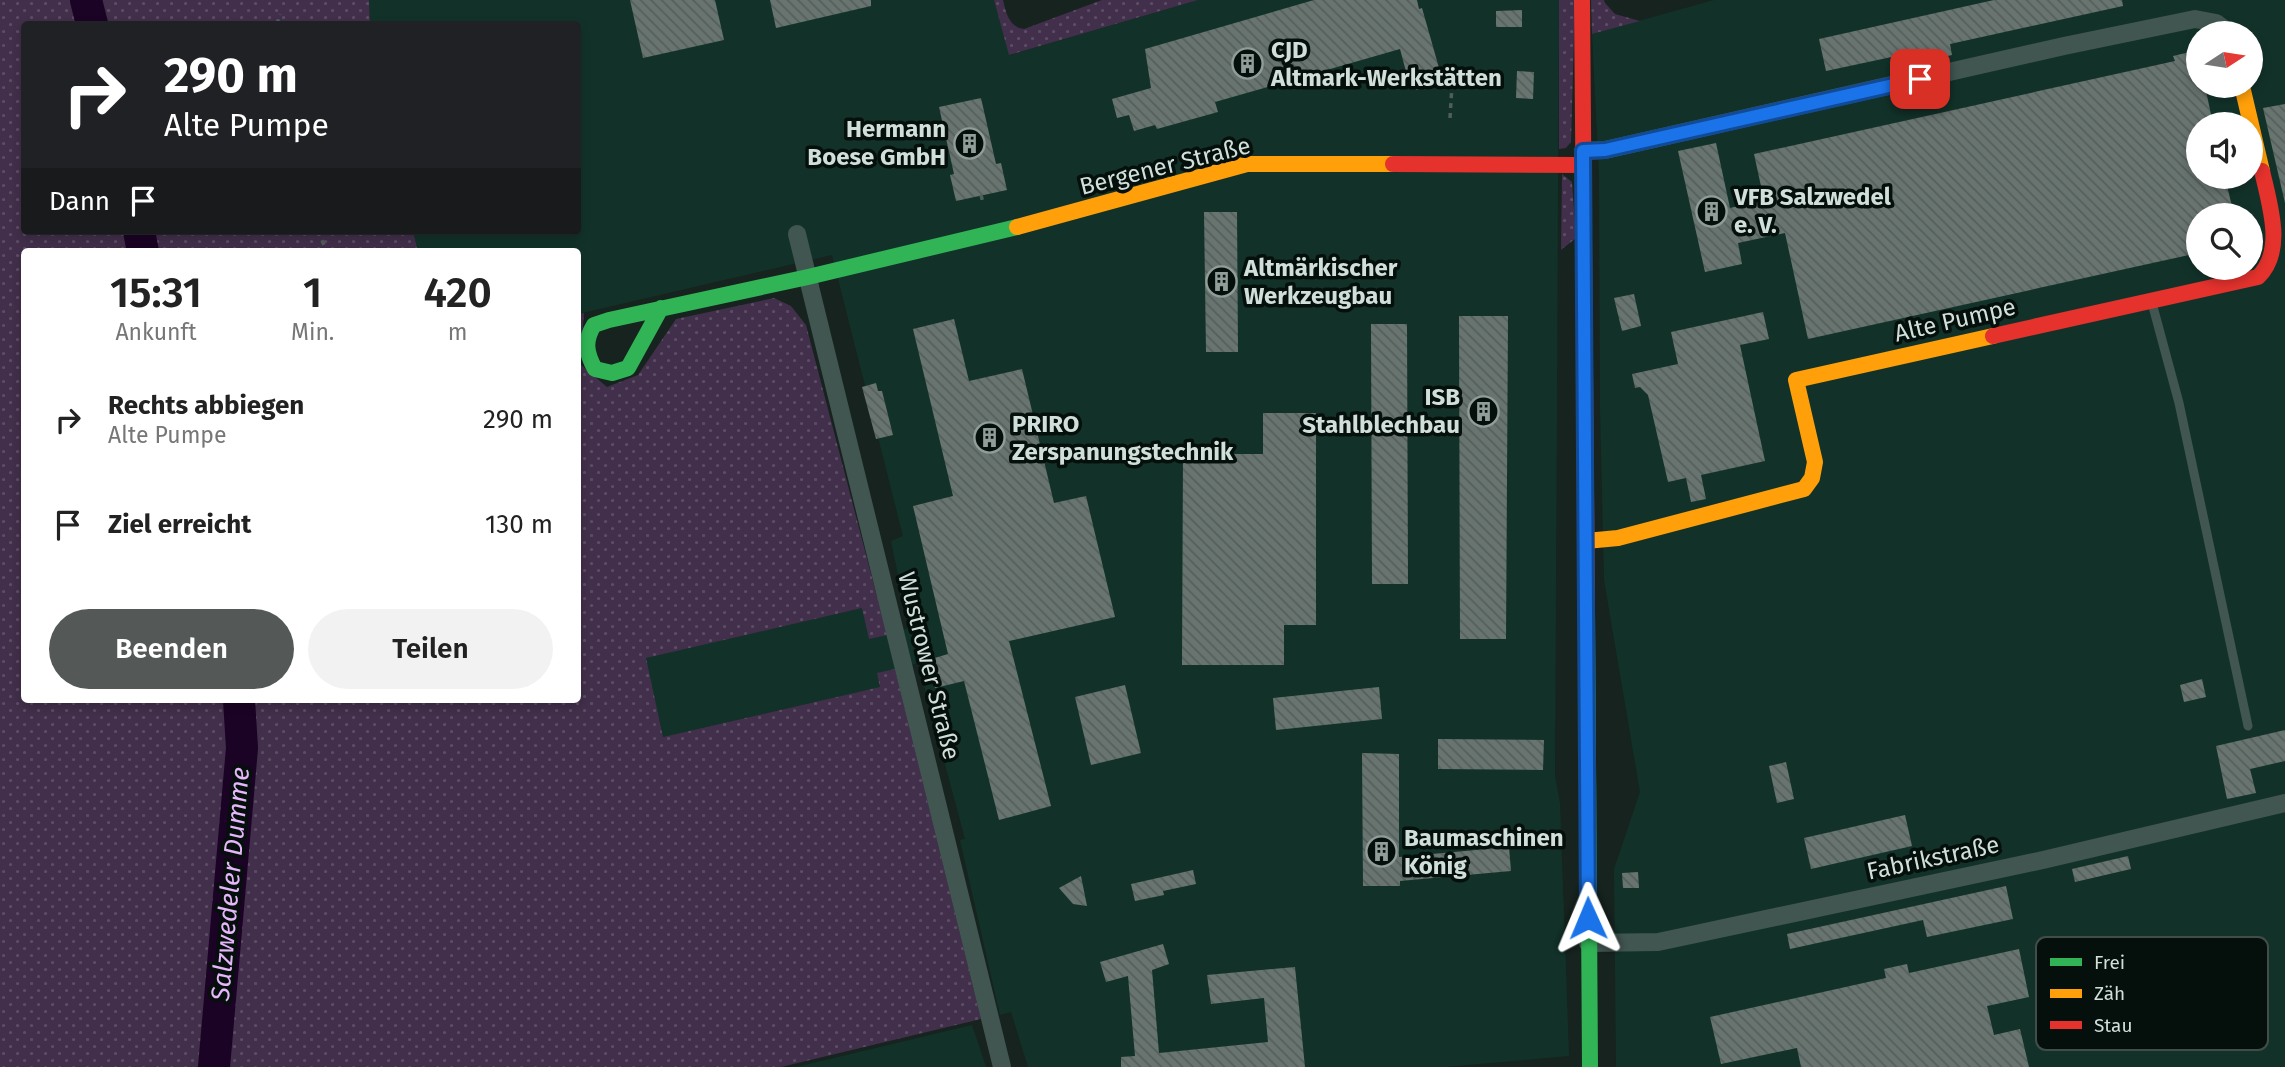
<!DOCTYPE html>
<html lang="de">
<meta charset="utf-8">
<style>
body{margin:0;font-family:"Fira Sans",sans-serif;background:#f2f2f2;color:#222;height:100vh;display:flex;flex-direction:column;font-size:26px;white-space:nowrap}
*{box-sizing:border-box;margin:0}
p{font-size:23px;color:#767676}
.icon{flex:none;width:38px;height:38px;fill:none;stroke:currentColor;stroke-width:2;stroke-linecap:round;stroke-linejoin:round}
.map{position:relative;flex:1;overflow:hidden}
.side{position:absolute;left:21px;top:248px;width:560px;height:455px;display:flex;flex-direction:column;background:#fff;border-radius:7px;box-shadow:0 4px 10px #0003}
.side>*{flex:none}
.banner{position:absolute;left:21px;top:21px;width:560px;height:214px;border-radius:7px;box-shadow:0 4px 10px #0003;background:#202124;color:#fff;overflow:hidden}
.needle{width:46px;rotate:78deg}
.buttons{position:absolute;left:2186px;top:21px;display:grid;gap:14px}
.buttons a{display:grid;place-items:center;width:77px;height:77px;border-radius:50%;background:#fff;box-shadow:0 4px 10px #0003;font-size:35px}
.pin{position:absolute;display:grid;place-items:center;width:60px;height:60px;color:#fff;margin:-30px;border-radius:14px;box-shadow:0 4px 10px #0006}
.me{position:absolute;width:77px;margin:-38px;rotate:359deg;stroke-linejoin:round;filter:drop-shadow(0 0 5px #0008)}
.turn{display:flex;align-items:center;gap:24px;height:147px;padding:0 28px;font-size:32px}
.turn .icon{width:91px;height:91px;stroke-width:2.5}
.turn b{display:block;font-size:49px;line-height:60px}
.then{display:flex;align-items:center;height:66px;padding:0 28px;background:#0003;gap:14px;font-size:26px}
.eta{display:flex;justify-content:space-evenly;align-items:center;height:119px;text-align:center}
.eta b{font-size:42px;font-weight:600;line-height:49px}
.button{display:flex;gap:14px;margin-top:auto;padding:14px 28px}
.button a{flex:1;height:80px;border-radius:42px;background:#545958;color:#fff;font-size:28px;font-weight:600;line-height:80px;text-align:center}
.button a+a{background:#f2f2f2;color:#222}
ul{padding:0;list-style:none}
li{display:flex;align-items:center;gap:21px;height:105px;padding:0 28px}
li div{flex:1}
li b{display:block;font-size:26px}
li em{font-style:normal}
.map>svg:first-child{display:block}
</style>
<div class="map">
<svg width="2285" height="1067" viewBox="0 0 2285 1067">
<defs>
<pattern id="grass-dots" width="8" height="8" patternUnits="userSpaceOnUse" patternTransform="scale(1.75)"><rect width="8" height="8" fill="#422f4b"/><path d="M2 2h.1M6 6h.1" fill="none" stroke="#5c4d64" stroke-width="1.8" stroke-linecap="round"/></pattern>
<pattern id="building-back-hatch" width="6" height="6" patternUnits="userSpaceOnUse" patternTransform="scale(1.75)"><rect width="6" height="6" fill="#687470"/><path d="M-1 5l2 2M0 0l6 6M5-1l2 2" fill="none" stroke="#565e5b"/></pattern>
</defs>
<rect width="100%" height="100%" fill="#16231f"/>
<g fill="#123229" fill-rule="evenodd">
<path d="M369 0H994L1010 55 1198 0H1559L1555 776 1560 803 1569 1056 1445 1067H1028L1011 1012 1000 1015 960 840 965 839 918 663 895 669 881 687 663 737 645 658 862 608 887 635 909 628 891 541 903 536 832 255 578 314V252H418L413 231H578V24H370Z"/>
<path d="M1714 0H2285V1067H1616L1614 869 1640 792 1604 580 1600 407 1599 174 1592 34ZM2198 33H2250V86H2198ZM2198 124H2250V177H2198ZM2198 215H2250V268H2198Z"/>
<path d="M972 1025 986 1067H796Z"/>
</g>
<g fill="url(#grass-dots)">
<path d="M0 0H369L370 24H24V231H413L418 252H24V700H578V314L584 313 580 364 607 387 638 375 676 319 774 298 791 306 806 325 887 635 869 639 862 608 646 658 663 737 880 687 877 673 895 669 981 1019 781 1067H0Z"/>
<path d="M994 0H1003C1006 13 1009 27 1024 29L1102 0H1198L1009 55Z"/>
<path d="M1559 0H1575L1571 142 1566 148 1559 149Z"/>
<path d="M1591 0H1604L1605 3 1615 14 1640 21 1592 34Z"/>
<path d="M1562 174 1572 182 1576 238 1561 250Z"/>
</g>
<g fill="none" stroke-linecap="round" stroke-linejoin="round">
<g stroke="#1b0325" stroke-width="32">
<path d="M86 0 92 24"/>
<path d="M139 231 143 252"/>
<path d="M214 1067 242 748 239 700"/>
</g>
</g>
<g fill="url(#building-back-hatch)">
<path d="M630 0H715L724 40 643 58Z"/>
<path d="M770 0H871V6L776 28Z"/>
<path d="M1314 0H1417L1419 9 1422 8 1443 82 1416 90 1412 78 1408 79 1400 49 1215 102 1218 112 1157 129 1155 125 1134 131 1129 115 1117 118 1112 99 1151 88 1145 49Z"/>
<path d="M1994 0H2122L2123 6 1950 44 1952 55 1931 60 1929 49 1826 71 1819 39Z"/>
<path d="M1522 10V27H1496V11Z"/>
<path d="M2198 50V86H2205L2213 124H2198V177H2225L2234 215H2198V253L1808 339 1785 233 1738 243 1742 264 1705 272 1678 151 1716 143 1730 208 1764 200 1754 154 2175 61 2173 56Z"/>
<path d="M1517 71 1534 72 1533 99 1516 98Z"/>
<path d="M981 98 996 164 1001 163 1007 190 956 201 950 175 954 174 939 107Z"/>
<path d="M2285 104V203L2263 108Z"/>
<path d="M1204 212H1237L1238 352H1206Z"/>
<path d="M1634 294 1641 326 1622 331 1614 298Z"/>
<path d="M1763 312 1769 339 1740 345 1765 461 1701 475 1706 499 1691 502 1686 478 1668 482 1648 395 1640 387 1635 388 1632 374 1678 364 1671 332Z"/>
<path d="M1459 316H1508L1506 639H1460Z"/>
<path d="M954 319 969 381 1022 369 1054 503 1086 496 1115 617 1009 641 1051 806 999 820 964 681 935 688 928 660 948 654 913 506 953 496 913 329Z"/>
<path d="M1371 324H1407L1408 584H1372Z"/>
<path d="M876 383 878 391H882L893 435 876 439 862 387Z"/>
<path d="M1263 413H1316V625H1284V665H1182L1183 454H1263Z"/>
<path d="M2202 679 2206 697 2184 702 2180 685Z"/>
<path d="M1125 685 1141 753 1091 765 1075 697Z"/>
<path d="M1379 687 1382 719 1276 730 1273 698Z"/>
<path d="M2285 730V761L2250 769 2256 793 2227 799 2216 746Z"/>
<path d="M1438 739 1544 740 1543 770 1438 769Z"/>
<path d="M1362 753 1399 754V857L1509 847 1511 871 1400 881V886H1363Z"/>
<path d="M1786 762 1794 799 1777 803 1769 766Z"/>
<path d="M1905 815 1912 846 1811 869 1804 838Z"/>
<path d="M2128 856 2131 869 2075 882 2072 869Z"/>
<path d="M1193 870 1196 884 1163 891 1164 895 1135 901 1131 884Z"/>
<path d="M1638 872 1639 888H1623L1622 873Z"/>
<path d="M1081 876 1087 906 1073 904 1059 888Z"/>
<path d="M2006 886 2013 919 1927 937 1923 920 1790 949 1787 934Z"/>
<path d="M1163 944 1169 964 1152 970 1159 1053 1268 1042 1264 998 1211 1004 1207 975 1295 967 1305 1067H1121V1057L1135 1056 1128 976 1106 982 1100 962Z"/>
<path d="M2019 949 2029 997 1987 1006 1994 1035 2020 1029 2029 1067H1801L1797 1048 1721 1064 1710 1017 1886 978 1884 969 1907 964 1909 973Z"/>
</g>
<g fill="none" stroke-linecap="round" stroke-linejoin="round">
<g stroke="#4e5e5a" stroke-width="3.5" stroke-dasharray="5 5" stroke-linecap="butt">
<path d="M277 24 280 14"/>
<path d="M1450 118 1452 85"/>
<path d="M981 195 983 203"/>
<path d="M318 231 327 252"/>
</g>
<path stroke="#415551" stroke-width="9" d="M2152 303 2179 403 2248 726"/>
<g stroke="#415551" stroke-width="18">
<path d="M1583 151 1605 150 2064 46 2195 19 2216 23 2229 33"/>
<path d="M797 234 1002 1067"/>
<path d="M1588 943 1658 942 1677 938 2043 860 2285 803"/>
</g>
<g stroke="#30b455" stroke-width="16">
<path d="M661 308 628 368 612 373 595 369C586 353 584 341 594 325L609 320 808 277 1017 227"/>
<path d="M1587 609 1590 1067"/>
</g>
<g stroke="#ff9f0a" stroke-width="16">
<path d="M2242 86 2262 171"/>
<path d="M1017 227 1247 164H1393"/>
<path d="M1586 541 1618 538 1804 489 1812 478 1815 462 1796 380 1993 336"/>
</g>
<g stroke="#e5322d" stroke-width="16">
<path d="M1582 0 1587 609"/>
<path d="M1393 164 1584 165"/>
<path d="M1993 336 2258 277C2285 251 2270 206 2262 171"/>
</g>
</g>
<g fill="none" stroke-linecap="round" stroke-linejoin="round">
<defs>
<path id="route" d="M1588 918 1583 151 1605 150 1920 79"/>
</defs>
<use href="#route" stroke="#114b97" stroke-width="18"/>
<use href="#route" stroke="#1a73e8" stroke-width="12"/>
</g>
<defs>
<symbol id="building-ring" viewBox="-11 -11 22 22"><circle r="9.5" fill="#050f0c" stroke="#909d99" stroke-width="1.5"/><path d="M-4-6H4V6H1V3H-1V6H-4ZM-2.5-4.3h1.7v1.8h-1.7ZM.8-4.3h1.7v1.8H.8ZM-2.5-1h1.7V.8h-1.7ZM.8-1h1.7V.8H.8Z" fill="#909d99"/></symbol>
</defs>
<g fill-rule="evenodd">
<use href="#building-ring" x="1230" y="46" width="35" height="35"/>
<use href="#building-ring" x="952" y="126" width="35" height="35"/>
<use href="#building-ring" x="1694" y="194" width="35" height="35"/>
<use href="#building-ring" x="1204" y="264" width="35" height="35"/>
<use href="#building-ring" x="1466" y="394" width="35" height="35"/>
<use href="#building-ring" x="972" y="420" width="35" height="35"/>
<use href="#building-ring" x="1364" y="834" width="35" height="35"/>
</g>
<g text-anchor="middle" stroke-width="7" stroke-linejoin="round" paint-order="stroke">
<g font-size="24" font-weight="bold" fill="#d1dfda" stroke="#050f0c" text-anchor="start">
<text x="1271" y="58">CJD<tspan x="1271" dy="28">Altmark-Werkstätten</tspan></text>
<text x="946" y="137" text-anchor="end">Hermann<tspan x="946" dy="28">Boese GmbH</tspan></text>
<text x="1734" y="205">VFB Salzwedel<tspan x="1734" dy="28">e. V.</tspan></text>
<text x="1244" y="276">Altmärkischer<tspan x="1244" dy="28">Werkzeugbau</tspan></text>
<text x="1460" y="405" text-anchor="end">ISB<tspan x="1460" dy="28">Stahlblechbau</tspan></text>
<text x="1012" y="432">PRIRO<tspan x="1012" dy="28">Zerspanungstechnik</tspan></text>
<text x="1404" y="846">Baumaschinen<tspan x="1404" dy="28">König</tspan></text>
</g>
<g font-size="24" fill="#d1dfda" stroke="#050f0c">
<text transform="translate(1165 166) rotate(-14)" y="8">Bergener Straße</text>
<text transform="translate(1955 320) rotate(-13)" y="8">Alte Pumpe</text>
<text transform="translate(929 666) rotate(76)" y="8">Wustrower Straße</text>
<text transform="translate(1933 858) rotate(-12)" y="8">Fabrikstraße</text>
</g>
<g font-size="26" font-style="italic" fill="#e6b6fa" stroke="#050f0c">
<text transform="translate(230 884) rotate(-85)" y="9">Salzwedeler Dumme</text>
</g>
</g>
<rect x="2036" y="937" width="232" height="113" rx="10" fill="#050f0c" stroke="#424d4a" stroke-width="2"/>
<rect x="2050" y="958" width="32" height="8" fill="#30b455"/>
<rect x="2050" y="989" width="32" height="9" fill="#ff9f0a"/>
<rect x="2050" y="1021" width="32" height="8" fill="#e5322d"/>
<g font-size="19" fill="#d1dfda">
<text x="2094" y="969">Frei</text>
<text x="2094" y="1000">Zäh</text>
<text x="2094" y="1032">Stau</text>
</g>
</svg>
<div class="buttons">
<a><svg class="needle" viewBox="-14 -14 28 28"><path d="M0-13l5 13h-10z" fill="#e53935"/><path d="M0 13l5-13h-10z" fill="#767676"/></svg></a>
<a><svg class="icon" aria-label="sound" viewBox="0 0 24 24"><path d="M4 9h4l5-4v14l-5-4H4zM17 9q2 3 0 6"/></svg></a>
<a><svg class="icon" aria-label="search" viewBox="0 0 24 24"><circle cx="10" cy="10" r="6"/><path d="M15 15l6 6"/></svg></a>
</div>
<div class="pin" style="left:1920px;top:79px;background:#d93025"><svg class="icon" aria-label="arrive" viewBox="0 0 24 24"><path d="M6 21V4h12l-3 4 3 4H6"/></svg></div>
<svg class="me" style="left:1588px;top:918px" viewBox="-20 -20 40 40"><path d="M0-17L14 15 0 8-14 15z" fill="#1a73e8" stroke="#fff" stroke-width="4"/></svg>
<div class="banner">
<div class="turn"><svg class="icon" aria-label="right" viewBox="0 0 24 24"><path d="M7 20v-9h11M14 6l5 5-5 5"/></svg><div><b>290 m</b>Alte Pumpe</div></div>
<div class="then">Dann<svg class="icon" aria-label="arrive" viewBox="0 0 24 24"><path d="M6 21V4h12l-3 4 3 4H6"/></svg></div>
</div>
<section class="side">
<div class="eta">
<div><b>15:31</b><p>Ankunft</p></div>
<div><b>1</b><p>Min.</p></div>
<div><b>420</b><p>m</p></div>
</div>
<ul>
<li><svg class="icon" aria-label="right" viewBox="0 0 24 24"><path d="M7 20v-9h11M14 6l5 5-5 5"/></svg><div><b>Rechts abbiegen</b><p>Alte Pumpe</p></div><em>290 m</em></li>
<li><svg class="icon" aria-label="arrive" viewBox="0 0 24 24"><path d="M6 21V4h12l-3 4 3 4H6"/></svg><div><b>Ziel erreicht</b></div><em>130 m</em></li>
</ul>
<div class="button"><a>Beenden</a><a>Teilen</a></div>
</section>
</div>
